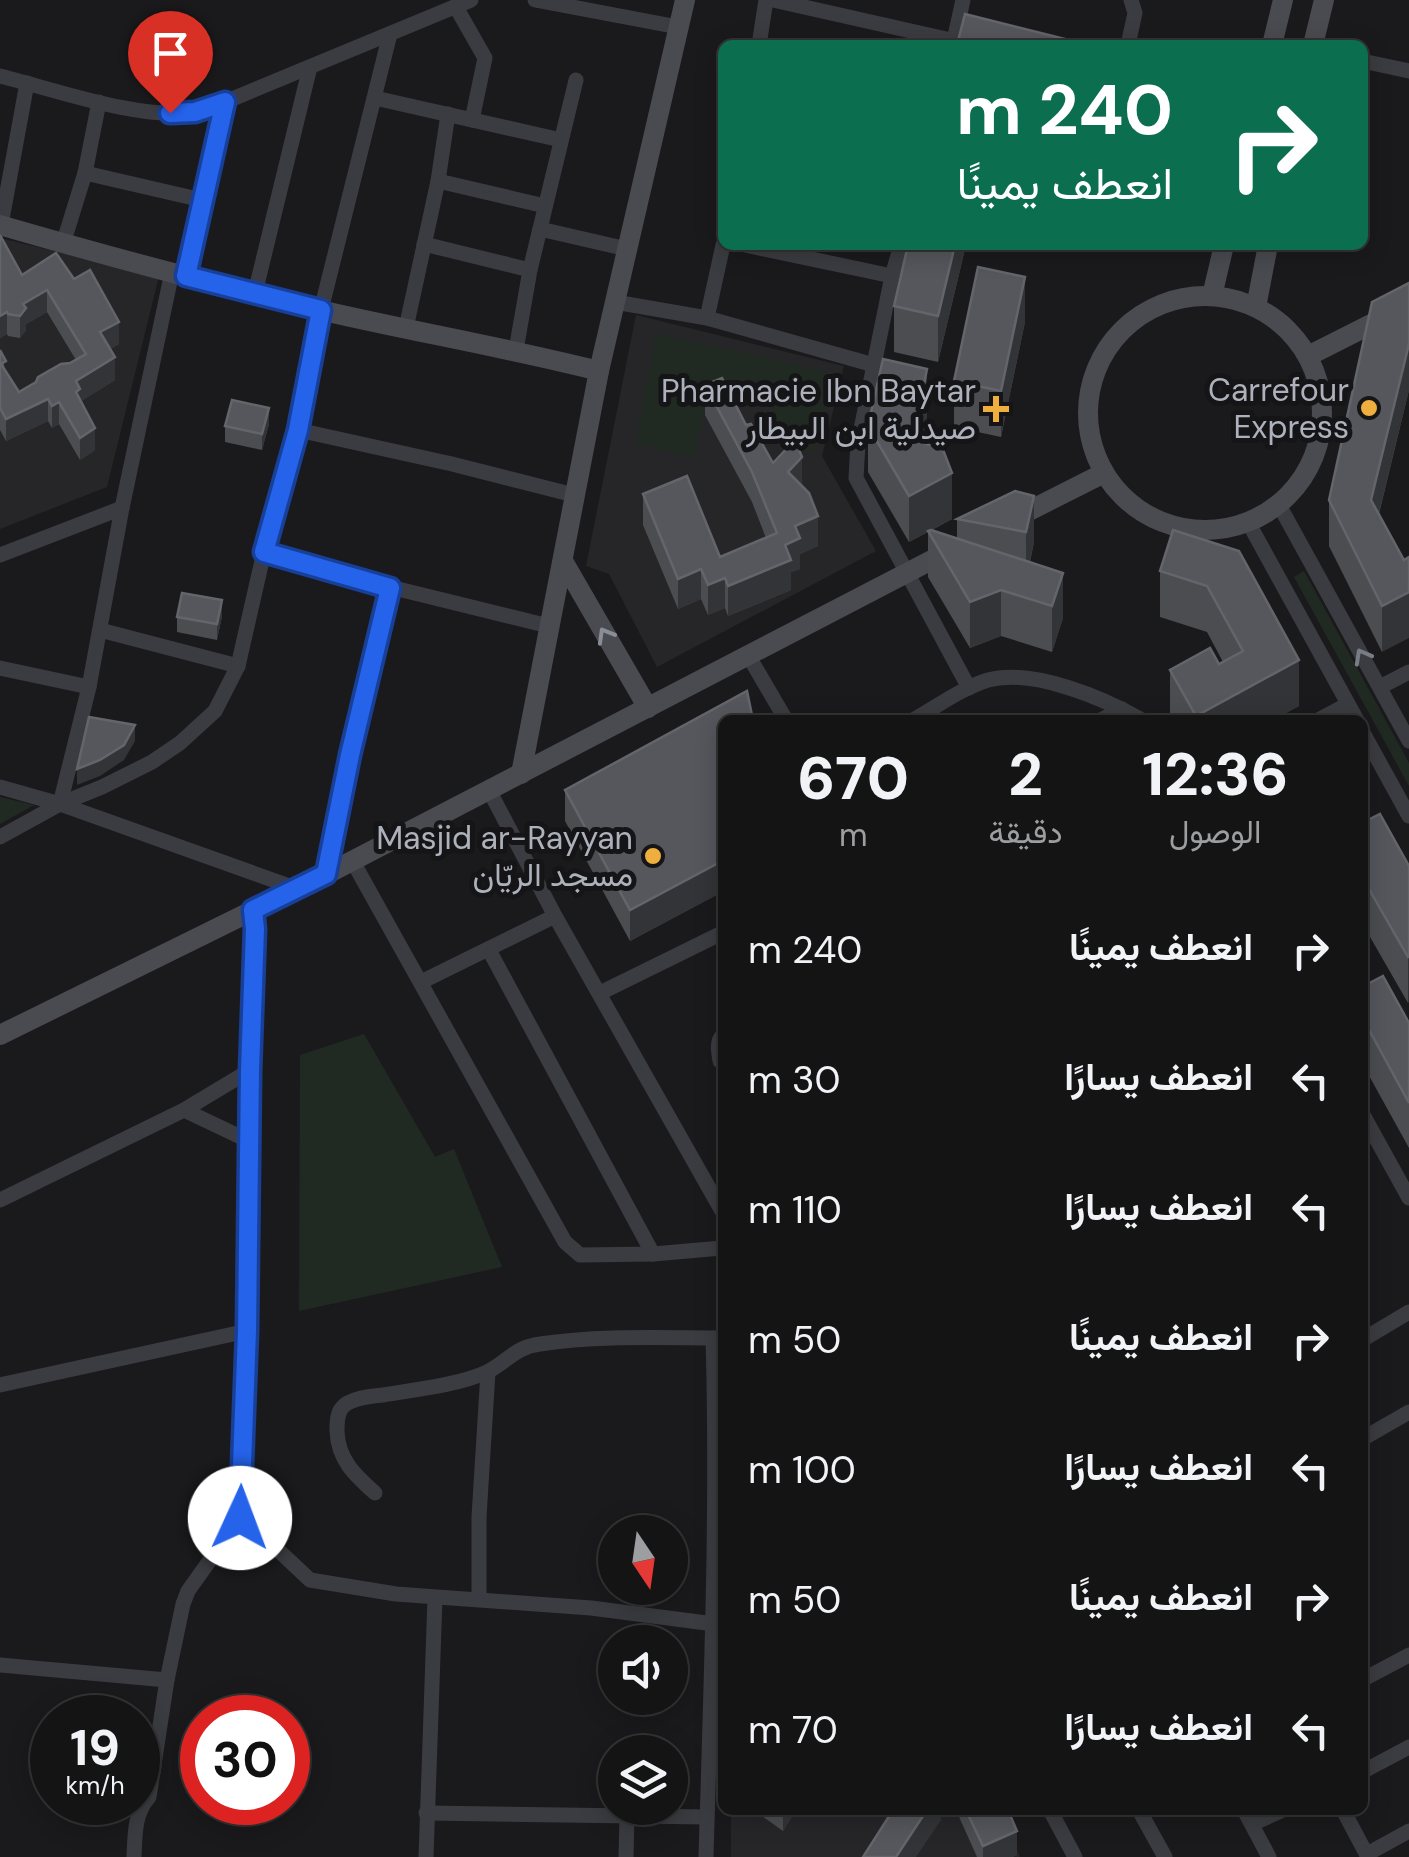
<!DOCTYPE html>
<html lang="ar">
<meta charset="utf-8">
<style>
body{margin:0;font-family:"DM Sans",Vazirmatn,sans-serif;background:#1d1d1e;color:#f1f3f6;direction:rtl;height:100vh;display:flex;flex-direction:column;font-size:38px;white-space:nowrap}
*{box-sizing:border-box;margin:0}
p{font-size:32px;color:#9d9ea0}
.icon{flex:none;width:55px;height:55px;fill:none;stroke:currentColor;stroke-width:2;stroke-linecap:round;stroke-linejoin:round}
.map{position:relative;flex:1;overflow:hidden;direction:ltr}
.sheet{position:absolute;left:718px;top:715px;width:650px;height:1100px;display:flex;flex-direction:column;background:#141415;border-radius:15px;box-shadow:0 5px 25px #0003,0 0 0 2px #333334;direction:rtl}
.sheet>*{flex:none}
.guide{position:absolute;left:718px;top:40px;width:650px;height:210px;border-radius:15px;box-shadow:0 5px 25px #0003,0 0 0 2px #333334;direction:rtl;background:#0b6e4f;color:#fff;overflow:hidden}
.needle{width:65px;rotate:167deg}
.tools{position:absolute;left:598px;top:1515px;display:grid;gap:20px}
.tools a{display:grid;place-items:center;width:90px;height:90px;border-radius:50%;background:#141415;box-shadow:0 5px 25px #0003,0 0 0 2px #333334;font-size:50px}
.speed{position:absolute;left:30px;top:1695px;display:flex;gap:20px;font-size:50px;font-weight:700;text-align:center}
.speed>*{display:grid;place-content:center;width:130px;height:130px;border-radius:50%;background:#141415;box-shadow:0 5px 25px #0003,0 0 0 2px #333334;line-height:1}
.speed small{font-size:25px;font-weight:400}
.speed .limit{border:15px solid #d22;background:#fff;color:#111}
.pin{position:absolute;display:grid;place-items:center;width:85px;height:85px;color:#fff;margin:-102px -42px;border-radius:50% 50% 50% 0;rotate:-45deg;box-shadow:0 0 10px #0007}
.pin .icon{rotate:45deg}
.me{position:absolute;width:110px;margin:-55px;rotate:2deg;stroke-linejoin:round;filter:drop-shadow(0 0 8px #0008)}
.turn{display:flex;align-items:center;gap:35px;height:210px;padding:0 30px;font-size:45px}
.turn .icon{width:130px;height:130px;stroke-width:2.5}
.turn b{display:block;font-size:70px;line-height:85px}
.eta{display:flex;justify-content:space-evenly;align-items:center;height:170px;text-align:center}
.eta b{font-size:60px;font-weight:800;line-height:70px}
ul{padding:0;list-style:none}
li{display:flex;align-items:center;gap:30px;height:130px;padding:0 30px}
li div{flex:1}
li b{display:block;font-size:38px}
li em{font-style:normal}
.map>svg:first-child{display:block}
</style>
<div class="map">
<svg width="1409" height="1857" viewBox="0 0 1409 1857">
<rect width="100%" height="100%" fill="#1a1a1c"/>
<g fill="#262629">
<path d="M0 238 159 276 107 487 0 529Z"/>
<path d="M636 315 844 366 822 456 876 551 657 667 609 574 586 566Z"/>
<path d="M731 1810H1000L1020 1857H731Z"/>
</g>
<g fill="#212a22">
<path d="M656 333 831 373 814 454 770 440 774 400 710 388 694 458 635 443Z"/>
<path d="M1304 571 1409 763V786L1294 577Z"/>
<path d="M0 797 34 805 0 824Z"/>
<path d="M364 1034 435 1157 454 1149 502 1267 299 1311 300 1055Z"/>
</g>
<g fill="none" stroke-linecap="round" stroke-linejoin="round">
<g stroke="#3b3c41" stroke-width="15">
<path d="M535 0 678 27"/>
<path d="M773 0 973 45"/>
<path d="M456 7 485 58 472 120"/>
<path d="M759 45 766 0"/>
<path d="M953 45 963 0"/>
<path d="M1128 45 1135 13 1131 0"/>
<path d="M1362 61 1409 71"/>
<path d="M0 76C53 89 142 121 195 112 205 110 215 105 225 102L471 0"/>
<path d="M375 98 561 140"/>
<path d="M85 173 202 200"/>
<path d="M438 181 545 206"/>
<path d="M1 225 27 83"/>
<path d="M540 229 627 249"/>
<path d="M63 244 85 173 99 102"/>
<path d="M424 244 530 270"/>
<path d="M745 245 892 276"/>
<path d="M901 245 892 276 858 444 856 478 969 688"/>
<path d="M186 276 225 102"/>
<path d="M255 293 310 67"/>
<path d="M615 302 707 318 874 365"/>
<path d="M707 318 723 245"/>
<path d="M406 328 438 181 448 114"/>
<path d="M516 350 530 270 576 80"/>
<path d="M298 430 452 464 574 495"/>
<path d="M1279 505 1409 741"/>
<path d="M1248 522 1357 720"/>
<path d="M264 552 390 587 549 626"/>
<path d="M0 555 122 508"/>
<path d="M100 630 238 666"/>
<path d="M748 655 786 720"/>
<path d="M0 668 89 687"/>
<path d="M1380 687 1409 672"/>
<path d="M913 720C936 707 962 688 988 680 1033 668 1103 698 1142 720"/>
<path d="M1101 720 1122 709"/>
<path d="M1318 720 1348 704"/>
<path d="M1362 731 1409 816"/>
<path d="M0 787 60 804 295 888"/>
<path d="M489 790 555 916 722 1211"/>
<path d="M60 804 89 687 122 508 172 272"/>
<path d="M0 837 60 804 102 787 152 762 180 743 215 711 238 666 264 552 298 430 321 310 390 34"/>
<path d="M352 860 565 1242 580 1255 653 1254 722 1248"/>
<path d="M327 874 350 755 390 587"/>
<path d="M489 950 653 1254"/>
<path d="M421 982 555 916"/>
<path d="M600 993 722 933"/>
<path d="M720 1061C719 1053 716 1043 722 1036"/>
<path d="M184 1110 249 1141"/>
<path d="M1362 1113 1409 1198"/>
<path d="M0 1200 184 1110 249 1071"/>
<path d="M1362 1340 1409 1312"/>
<path d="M0 1385 247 1331"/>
<path d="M1362 1439 1409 1412"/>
<path d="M375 1493C355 1475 338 1460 337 1431 337 1424 337 1415 341 1409 348 1398 371 1396 383 1395 413 1390 459 1385 487 1372 507 1362 515 1347 540 1344 599 1335 663 1338 722 1338"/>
<path d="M240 1518 261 1534 310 1580 396 1594 591 1608 722 1625"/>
<path d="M479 1599V1517L488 1372"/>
<path d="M0 1665 167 1680"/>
<path d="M1362 1680 1409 1655"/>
<path d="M1362 1772 1409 1747"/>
<path d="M1050 1810 1075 1857"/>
<path d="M1139 1810 1165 1857"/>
<path d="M1244 1810 1269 1857"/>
<path d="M1343 1810 1368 1857"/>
<path d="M426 1813 707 1817"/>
<path d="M1252 1824 1283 1810"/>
<path d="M1367 1854 1409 1831"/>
<path d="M134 1857C135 1836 134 1813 149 1797L167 1680 183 1604 188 1591 240 1518 247 1331 249 1071 255 929 253 910"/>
<path d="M426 1857 435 1598"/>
<path d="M626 1857 627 1816"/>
<path d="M706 1857C711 1684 718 1511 713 1338"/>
</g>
<g stroke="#494b51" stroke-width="20">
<path d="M1272 45 1283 0"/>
<path d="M1313 45 1324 0"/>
<path d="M0 225C107 256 215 285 324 311 415 332 508 348 599 371"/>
<path d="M1212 296 1224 245"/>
<circle cx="1205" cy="413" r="117"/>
<path d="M1256 307 1268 245"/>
<path d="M1310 355 1409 305"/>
<path d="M1013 519 1104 473"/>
<path d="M563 561 648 708"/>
<path d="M521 774 599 371 685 0"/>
<path d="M0 1035 327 874 951 550"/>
</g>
</g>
<g fill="#4b4d51">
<path d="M0 235 22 275 56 253 119 344 110 349 115 380 81 401 95 450 80 460 59 424 52 428 48 421 6 441 0 430V350L6 372 19 392 76 360 47 312 26 324V330L20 338 8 336 7 334 0 338Z"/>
<path d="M966 245 938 362 894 352V306Z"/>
<path d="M1409 283V390L1379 514 1404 560 1382 652 1329 546V500Z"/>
<path d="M1025 322 1001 437 954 427V381Z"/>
<path d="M705 385 746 425 773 463 802 486 818 546 800 554V569L791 572V590L728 616 725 608 708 615 701 599 678 609 643 525V494L720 557 766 538 752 502 705 415Z"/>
<path d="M927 415 923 437 952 519 932 530 957 538V519L1015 491 1034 542 1030 562 1063 618 1052 652 1001 636 970 648 928 577V532L909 542 868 472V426Z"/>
<path d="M269 424 262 450 225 442V426Z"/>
<path d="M1173 530 1299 706 1273 720H1173L1170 716V670L1219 664 1223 662 1207 632 1160 617V571Z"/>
<path d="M222 616 217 640 177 632V617Z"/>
<path d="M722 720V892L630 941 565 821V790Z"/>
<path d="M1362 823 1409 866 1408 1003 1362 923Z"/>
<path d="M1362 987 1409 1023V1148L1362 1063Z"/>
<path d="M758 1810H796L783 1831 758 1813Z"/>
<path d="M956 1810H1008L1017 1855 1012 1857H977Z"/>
</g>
<g fill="#333437">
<path d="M955 245H966L938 362V316Z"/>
<path d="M1025 277V322L1001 437V391Z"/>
<path d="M47 290V312L26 324V330L20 338V316L23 304Z"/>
<path d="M7 312V334L0 338V316Z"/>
<path d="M119 322V344L100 355V332Z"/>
<path d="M1409 344V390L1371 545V500Z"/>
<path d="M115 357V380L80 402 76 391V381Z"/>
<path d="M927 369V415L917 467V421Z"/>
<path d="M48 399V421L6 441V419Z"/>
<path d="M59 402V424L52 428V406Z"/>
<path d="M269 408V424L262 450V434Z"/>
<path d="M95 428V450L80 460V438Z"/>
<path d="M802 457V488L788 472Z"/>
<path d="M952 473V519L909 542V496Z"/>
<path d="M1034 496V542L1026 578V532Z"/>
<path d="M818 516V546L800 554V569L791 572V590L728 616V586L785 545 795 526Z"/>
<path d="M701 569V599L678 609V579Z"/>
<path d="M1063 573V618L1052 652V606Z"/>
<path d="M725 578V608L708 615V585Z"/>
<path d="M1001 590V636L970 648V602Z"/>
<path d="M1409 592V638L1382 652V606Z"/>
<path d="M222 600V616L217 640V624Z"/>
<path d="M1299 660V706L1273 720H1196V716Z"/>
<path d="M135 725V741L124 760 100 776 77 785V769Z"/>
<path d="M722 861V892L630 941V910Z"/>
<path d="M1409 956V1002L1408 1003V957Z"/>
<path d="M783 1810H796L783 1831Z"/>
<path d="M927 1810H941V1820L916 1857H896Z"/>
<path d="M1017 1831V1855L1012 1857H983V1846Z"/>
</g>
<g fill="#56575c" stroke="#63656b" stroke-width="2.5">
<path d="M965 14 1081 43V45H957Z"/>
<path d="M0 235 22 275 56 253 74 279 90 270 119 322 100 332 115 357 76 381 80 389 76 392 95 428 80 438 59 402 52 406 48 399 6 419 0 408V350L6 361 1 364 19 392 36 382 38 377 61 364 70 363 86 354 47 290 23 304 26 308 20 316 8 314 7 312 0 316Z"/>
<path d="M908 245H955L938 316 894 306Z"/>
<path d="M978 267 1025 277 1001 391 954 381Z"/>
<path d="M1409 283V344L1371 500 1404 560 1409 557V592L1382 606 1329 500 1372 302Z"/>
<path d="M883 359 927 369 917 421 925 444 942 447 952 473 909 496 868 426Z"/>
<path d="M722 378 746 425 751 424 773 463 795 440 802 457 788 472 809 493 818 516 795 526 800 538 785 545 791 560 728 586 725 578 708 585 701 569 678 579 643 494 687 476 720 557 777 533 752 472 705 385Z"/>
<path d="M232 400 269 408 262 434 225 426Z"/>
<path d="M1015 491 1034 496 1026 532 957 519Z"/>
<path d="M931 530 1063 573 1052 606 1001 590 970 602 928 531Z"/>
<path d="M1173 530 1239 551 1299 660 1196 716 1170 670 1210 648 1219 664 1243 651 1207 586 1160 571Z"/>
<path d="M182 593 222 600 217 624 177 617Z"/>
<path d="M747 691 753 720H722V861L630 910 565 790Z"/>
<path d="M89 717 135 725 124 745 100 760 77 769Z"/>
<path d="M1380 814 1409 866V956L1408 957 1362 877V823Z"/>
<path d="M1383 976 1409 1023V1103L1362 1017V987Z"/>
<path d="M893 1810H927L896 1857H863Z"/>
<path d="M966 1810H1008L1017 1831 983 1846Z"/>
</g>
<defs><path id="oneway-chevron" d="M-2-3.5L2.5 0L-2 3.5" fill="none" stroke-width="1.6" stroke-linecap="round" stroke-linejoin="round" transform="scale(2.5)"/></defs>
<use stroke="#898d96" href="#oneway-chevron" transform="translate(605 635) rotate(-120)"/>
<use stroke="#797c84" href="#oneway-chevron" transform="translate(1362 656) rotate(-119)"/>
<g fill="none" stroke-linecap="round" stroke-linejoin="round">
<defs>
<path id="route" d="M170 113 195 112 225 102 186 276 321 310 298 430 264 552 390 588 350 755 326 874 253 910 255 929 250 1071 247 1331 240 1518"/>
</defs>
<use href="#route" stroke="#184099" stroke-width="25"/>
<use href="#route" stroke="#2563eb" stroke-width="18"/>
</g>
<g fill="#eeaf3f" stroke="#151517" stroke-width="4">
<circle cx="1369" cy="408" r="10"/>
<path d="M991 394h10v10h10v10h-10v10h-10v-10h-10v-10h10z"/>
<circle cx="653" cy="856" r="10"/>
</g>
<g text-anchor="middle" stroke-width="10" stroke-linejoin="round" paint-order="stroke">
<g font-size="32" fill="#acb1bb" stroke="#151517" text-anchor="end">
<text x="1349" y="401">Carrefour<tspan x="1349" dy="37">Express</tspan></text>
<text x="976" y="402">Pharmacie Ibn Baytar<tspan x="976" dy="37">صيدلية ابن البيطار</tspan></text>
<text x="633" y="849">Masjid ar-Rayyan<tspan x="633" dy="37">مسجد الريّان</tspan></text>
</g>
</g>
</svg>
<div class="tools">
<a><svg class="needle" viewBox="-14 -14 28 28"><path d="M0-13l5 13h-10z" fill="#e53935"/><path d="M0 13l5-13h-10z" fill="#9d9ea0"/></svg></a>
<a><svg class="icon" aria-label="sound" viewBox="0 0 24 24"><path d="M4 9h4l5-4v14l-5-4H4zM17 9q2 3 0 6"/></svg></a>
<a><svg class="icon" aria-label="layers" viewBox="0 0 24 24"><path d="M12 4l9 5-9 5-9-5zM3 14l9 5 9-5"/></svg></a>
</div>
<div class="speed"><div>19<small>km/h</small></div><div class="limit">30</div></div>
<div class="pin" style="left:170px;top:113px;background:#d93025"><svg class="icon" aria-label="arrive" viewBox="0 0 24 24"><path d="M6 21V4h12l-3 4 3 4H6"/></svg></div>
<svg class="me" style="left:240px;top:1518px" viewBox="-20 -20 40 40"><circle r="19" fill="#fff"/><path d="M0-13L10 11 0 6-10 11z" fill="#2563eb"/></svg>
<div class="guide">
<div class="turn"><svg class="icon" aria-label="right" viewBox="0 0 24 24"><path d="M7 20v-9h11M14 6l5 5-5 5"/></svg><div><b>240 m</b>انعطف يمينًا</div></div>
</div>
<section class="sheet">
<div class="eta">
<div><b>12:36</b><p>الوصول</p></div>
<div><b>2</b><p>دقيقة</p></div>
<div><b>670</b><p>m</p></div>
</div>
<ul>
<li><svg class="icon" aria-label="right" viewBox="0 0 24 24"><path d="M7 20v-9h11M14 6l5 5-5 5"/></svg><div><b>انعطف يمينًا</b></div><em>240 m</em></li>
<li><svg class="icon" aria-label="left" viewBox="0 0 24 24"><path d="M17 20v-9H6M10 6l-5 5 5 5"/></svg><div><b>انعطف يسارًا</b></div><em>30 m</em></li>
<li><svg class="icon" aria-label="left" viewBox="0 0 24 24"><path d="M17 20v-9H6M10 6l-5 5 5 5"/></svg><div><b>انعطف يسارًا</b></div><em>110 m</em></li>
<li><svg class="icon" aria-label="right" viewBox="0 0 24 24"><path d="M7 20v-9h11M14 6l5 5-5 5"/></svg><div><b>انعطف يمينًا</b></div><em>50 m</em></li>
<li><svg class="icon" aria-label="left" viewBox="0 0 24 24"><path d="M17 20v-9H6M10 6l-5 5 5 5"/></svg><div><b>انعطف يسارًا</b></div><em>100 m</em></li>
<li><svg class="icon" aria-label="right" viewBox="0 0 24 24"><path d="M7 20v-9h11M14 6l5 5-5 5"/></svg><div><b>انعطف يمينًا</b></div><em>50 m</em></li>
<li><svg class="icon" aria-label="left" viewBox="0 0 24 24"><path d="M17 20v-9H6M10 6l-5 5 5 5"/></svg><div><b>انعطف يسارًا</b></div><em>70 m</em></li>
</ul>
</section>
</div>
